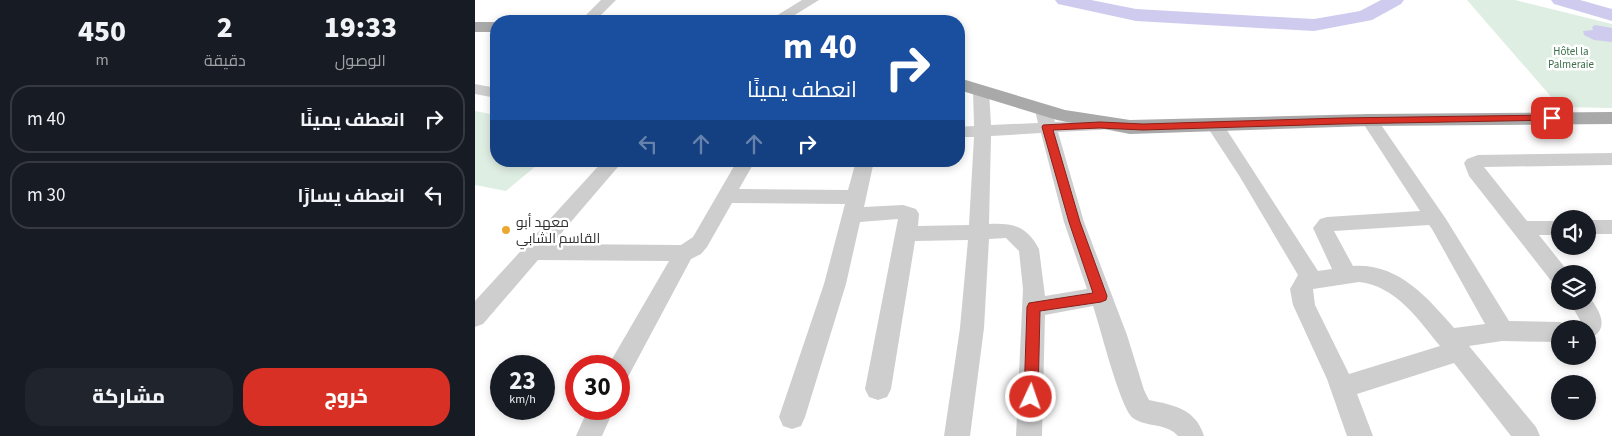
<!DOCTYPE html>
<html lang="ar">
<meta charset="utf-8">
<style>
body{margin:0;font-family:"Source Sans 3",Cairo,sans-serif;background:#20242c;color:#f1f3f6;direction:rtl;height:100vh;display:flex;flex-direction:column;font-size:19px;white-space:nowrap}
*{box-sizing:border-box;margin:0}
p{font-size:16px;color:#9ea1a6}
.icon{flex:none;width:28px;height:28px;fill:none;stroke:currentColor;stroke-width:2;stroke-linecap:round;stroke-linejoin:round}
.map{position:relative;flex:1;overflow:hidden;direction:ltr}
.drawer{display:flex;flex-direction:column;background:#171b24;width:475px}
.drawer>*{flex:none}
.top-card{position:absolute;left:15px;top:15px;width:475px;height:152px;border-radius:20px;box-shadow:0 2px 8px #0003;direction:rtl;background:#1a4fa0;color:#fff;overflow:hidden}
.buttons{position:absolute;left:1076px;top:210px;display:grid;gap:10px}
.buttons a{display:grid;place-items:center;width:45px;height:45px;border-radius:50%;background:#171b24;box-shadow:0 2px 8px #0003;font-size:25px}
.speed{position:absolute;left:15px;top:355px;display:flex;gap:10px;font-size:25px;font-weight:700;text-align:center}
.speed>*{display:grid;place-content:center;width:65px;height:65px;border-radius:50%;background:#171b24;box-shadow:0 2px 8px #0003;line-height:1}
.speed small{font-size:12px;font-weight:400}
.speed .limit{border:8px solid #d22;background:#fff;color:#111}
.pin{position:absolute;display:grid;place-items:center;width:42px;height:42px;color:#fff;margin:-21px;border-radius:10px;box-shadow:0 2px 8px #0006}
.me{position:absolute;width:55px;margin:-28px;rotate:3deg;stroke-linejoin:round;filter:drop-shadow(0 0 4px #0008)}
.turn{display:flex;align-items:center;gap:18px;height:105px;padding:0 25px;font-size:22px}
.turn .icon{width:65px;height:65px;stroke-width:2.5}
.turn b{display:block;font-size:35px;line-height:42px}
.lanes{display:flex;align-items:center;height:48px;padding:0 25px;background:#0003;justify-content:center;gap:25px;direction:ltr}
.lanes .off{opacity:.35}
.eta{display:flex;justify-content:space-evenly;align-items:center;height:85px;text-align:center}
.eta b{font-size:30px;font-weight:800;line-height:35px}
.cta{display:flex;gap:10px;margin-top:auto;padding:10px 25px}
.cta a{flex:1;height:58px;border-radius:20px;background:#d93025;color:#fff;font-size:20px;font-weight:800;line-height:58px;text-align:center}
.cta a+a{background:#20242c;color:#f1f3f6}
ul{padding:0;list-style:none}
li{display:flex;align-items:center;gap:15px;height:68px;margin:0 10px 8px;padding:0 15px;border:2px solid #363941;border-radius:20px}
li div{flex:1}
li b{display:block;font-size:19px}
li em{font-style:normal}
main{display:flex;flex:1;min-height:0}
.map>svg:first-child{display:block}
</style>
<main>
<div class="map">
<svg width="1137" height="436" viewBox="0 0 1137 436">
<rect width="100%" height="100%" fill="#fff"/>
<g fill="#dfeee2">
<path d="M992 0H1040L1137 24V108L1085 107Z"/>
<path d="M0 111 21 115V161H67L31 191 0 185Z"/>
</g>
<path fill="#cfcbee" d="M1120 25 1137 28V42L1119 40 1109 35 1108 31 1118 30 1117 27Z"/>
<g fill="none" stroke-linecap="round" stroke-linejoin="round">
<g fill="#cfcbee" fill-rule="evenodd">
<path d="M580 0H616L661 9 839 19 885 11 906 0H929L926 4 897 20 839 31 661 21 583 4Z"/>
<path d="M1076 0H1105L1137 9V21L1079 4Z"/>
</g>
<g fill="#cecece" fill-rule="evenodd">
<path d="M126 0H141L120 21H105Z"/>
<path d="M327 0H344L310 21H293Z"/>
<path d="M0 84 21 88V98L0 94Z"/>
<path d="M506 86 512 88 514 91 516 125 563 123 560 110 562 106H574L580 122 625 120 631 121 634 125 631 129 625 130 583 132 609 222 652 335 669 390 674 400C699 405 721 409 729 436H703C690 422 672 428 658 418 645 408 625 326 618 306L570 315 567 436H541L548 289 544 251 531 238 514 239 509 328 495 436H469L485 328 493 240 440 241 416 389 412 397 403 400 394 397 390 389 423 219 385 222 371 284 330 417 326 426 317 429 308 426 304 417 349 284 370 204 257 203 232 247 226 254 216 259 153 377 144 380V366H133L194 261 63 260 8 324 0 327V301L128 161H148L77 244 206 245 218 237 262 161H280L264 189 373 190 381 161H399L389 207 428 205 441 209 444 214 443 226 494 225 499 137H484V127L499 126 498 91 500 88ZM566 133 589 222 612 289 570 296 564 249C552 226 539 223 514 224L516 136Z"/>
<path d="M894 115 900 116 971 219 1034 321 1085 322 1093 325 1095 329H1085V342L1027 341 994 346 1061 427 1065 436H1036L979 363 882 394 898 436H872L852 379 818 305 815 289 823 275 765 177 731 125 734 121 740 120 746 121 843 271 857 269 838 228 845 219 852 217 945 211 886 120 888 116ZM954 225 957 229 1010 324 979 328C952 297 923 263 878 266L859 231ZM884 282C921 286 943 319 965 346L874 374 840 305 838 289Z"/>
<path d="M1137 153V165L1009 167 1052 221H1085V235H1064L1095 274H1085V285L1077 282 994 176 989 163 992 159 1003 155Z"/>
<rect x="1112" y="220" width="25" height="14"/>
<path d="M1113 295C1125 311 1137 330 1112 340V329H1101L1105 320 1094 301H1112Z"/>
<path d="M113 409H139L127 436H101Z"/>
</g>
<g fill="#a9a9a9" fill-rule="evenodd">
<rect x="0" y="22" width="21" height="10"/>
<path d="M484 78 590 110 655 120 894 114 1137 112V124L894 126 655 134 582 120 484 90Z"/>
</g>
</g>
<path fill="#d93025" stroke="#8d1f18" d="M1077 115 1081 116V120L865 124 668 130 625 128 578 130 605 222 632 296 631 300 626 302 565 311 563 397 561 401 556 403 551 401 549 397 552 307 554 303 618 293 594 222 567 127 568 125 625 122 668 124 865 118Z"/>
<circle fill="#eba830" stroke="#fff" stroke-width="2" cx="31" cy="230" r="5"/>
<g text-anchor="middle" stroke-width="5" stroke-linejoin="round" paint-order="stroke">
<g font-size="11" fill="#3c6f49" stroke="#fff">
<text x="1096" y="55">Hôtel la<tspan x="1096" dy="13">Palmeraie</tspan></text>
</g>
<g font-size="14" fill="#313131" stroke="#fff" text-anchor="start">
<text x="41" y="227">معهد أبو<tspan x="41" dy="16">القاسم الشابي</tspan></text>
</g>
</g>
</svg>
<div class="buttons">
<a><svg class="icon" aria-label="sound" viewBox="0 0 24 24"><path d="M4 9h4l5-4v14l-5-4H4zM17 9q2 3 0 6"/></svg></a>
<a><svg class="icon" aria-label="layers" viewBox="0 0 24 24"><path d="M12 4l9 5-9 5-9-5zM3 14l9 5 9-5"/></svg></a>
<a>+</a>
<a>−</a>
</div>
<div class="speed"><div>23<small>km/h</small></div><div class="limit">30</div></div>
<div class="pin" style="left:1077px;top:118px;background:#d93025"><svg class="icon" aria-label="arrive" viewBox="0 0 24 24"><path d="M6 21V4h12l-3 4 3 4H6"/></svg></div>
<svg class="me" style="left:556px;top:397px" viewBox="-20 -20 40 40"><circle r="17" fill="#d93025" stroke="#fff" stroke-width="3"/><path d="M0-11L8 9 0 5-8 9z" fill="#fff"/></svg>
<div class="top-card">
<div class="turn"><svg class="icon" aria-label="right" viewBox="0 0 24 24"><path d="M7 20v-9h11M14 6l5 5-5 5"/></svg><div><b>40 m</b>انعطف يمينًا</div></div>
<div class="lanes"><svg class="icon off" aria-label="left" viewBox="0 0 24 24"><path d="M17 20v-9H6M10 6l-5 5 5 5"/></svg><svg class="icon off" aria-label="ahead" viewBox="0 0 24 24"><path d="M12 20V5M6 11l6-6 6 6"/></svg><svg class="icon off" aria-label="ahead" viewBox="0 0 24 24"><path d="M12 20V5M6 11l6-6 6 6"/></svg><svg class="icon" aria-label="right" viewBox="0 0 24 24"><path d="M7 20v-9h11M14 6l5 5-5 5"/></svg></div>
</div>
</div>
<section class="drawer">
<div class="eta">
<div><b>19:33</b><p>الوصول</p></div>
<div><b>2</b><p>دقيقة</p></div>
<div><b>450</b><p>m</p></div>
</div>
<ul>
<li><svg class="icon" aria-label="right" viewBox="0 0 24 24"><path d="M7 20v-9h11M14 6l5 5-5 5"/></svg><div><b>انعطف يمينًا</b></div><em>40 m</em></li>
<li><svg class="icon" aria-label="left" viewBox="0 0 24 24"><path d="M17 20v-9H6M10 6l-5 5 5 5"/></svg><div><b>انعطف يسارًا</b></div><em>30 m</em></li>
</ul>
<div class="cta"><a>خروج</a><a>مشاركة</a></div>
</section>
</main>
